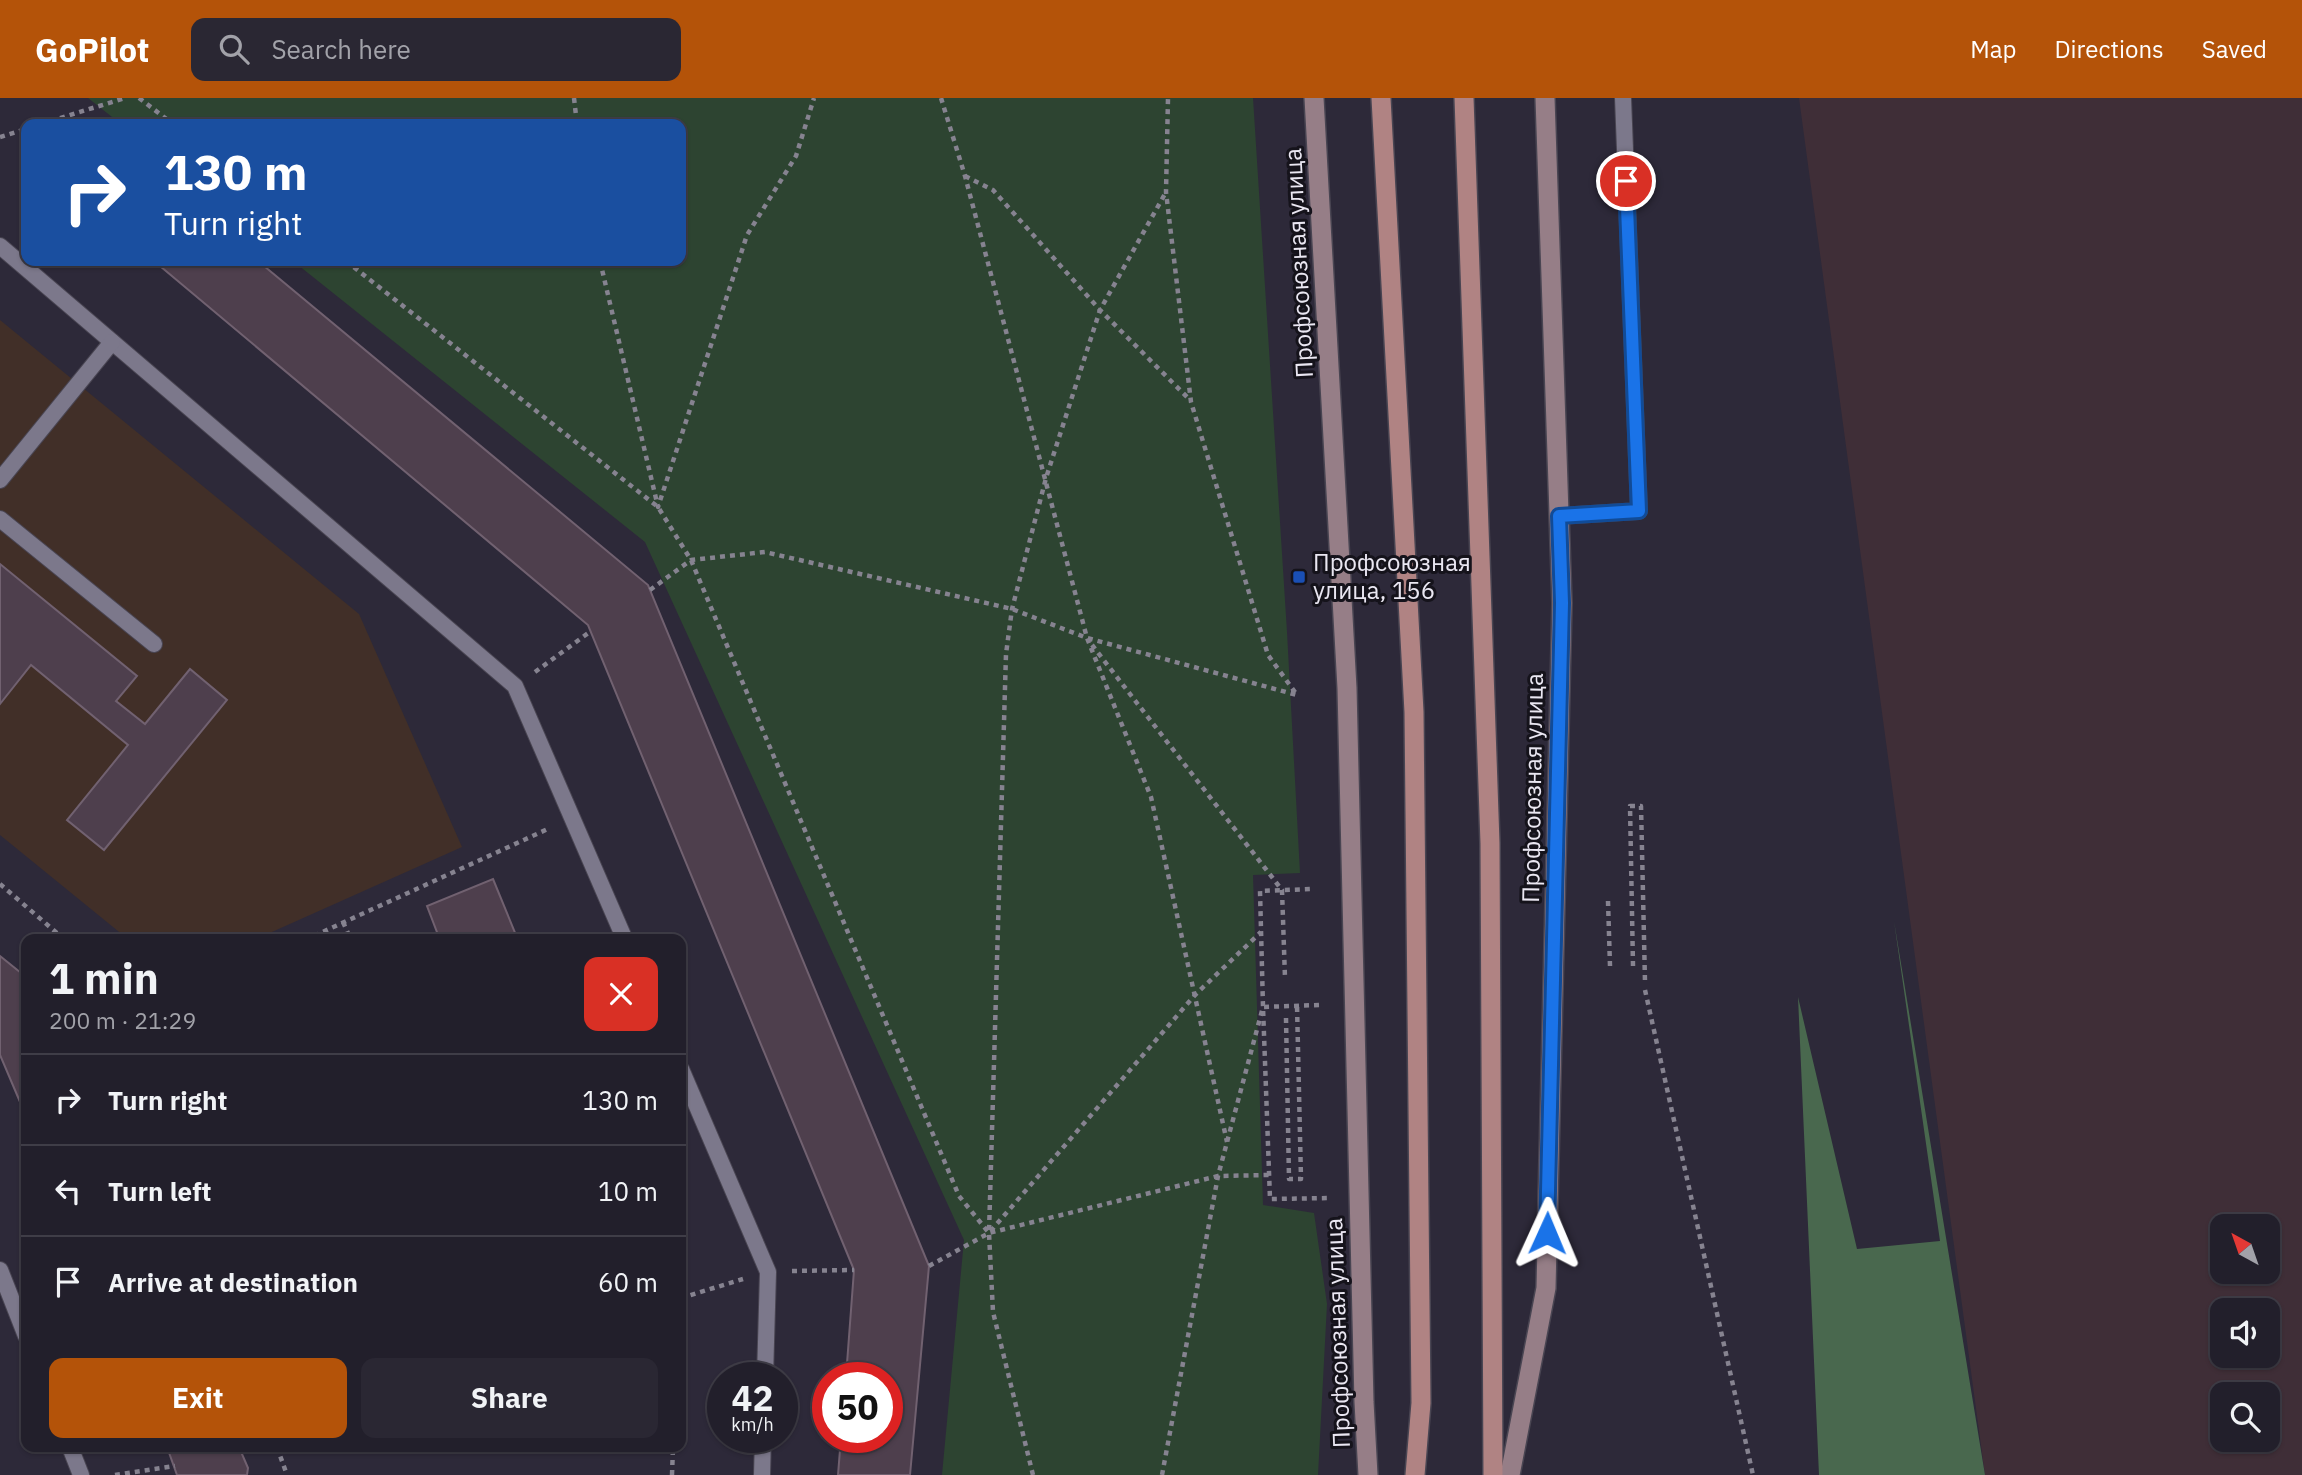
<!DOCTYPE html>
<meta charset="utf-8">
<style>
body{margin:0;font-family:"IBM Plex Sans",sans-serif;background:#2a2733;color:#f1f3f6;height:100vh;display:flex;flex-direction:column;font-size:26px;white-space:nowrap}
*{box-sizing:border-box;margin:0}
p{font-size:23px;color:#a2a2a9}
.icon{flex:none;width:38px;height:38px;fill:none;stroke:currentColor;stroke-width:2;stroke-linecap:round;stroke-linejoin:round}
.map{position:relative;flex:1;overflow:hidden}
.details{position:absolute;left:21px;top:836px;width:665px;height:518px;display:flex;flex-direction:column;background:#221f2b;border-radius:14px;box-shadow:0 2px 5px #0004,0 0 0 2px #3f3d47}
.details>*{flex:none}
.hud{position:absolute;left:21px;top:21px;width:665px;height:147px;border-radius:14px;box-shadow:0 2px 5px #0004,0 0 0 2px #3f3d47;background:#1a4fa0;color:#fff;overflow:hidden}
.needle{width:46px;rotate:320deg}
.buttons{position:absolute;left:2210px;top:1116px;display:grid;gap:14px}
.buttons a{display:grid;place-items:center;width:70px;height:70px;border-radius:14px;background:#221f2b;box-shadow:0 2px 5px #0004,0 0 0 2px #3f3d47;font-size:35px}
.speed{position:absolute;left:707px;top:1264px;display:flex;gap:14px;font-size:35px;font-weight:700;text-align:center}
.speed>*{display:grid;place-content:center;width:91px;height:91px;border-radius:50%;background:#221f2b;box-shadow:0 2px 5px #0004,0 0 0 2px #3f3d47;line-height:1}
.speed small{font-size:18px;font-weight:400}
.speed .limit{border:10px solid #d22;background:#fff;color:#111}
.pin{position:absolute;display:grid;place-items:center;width:60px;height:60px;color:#fff;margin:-30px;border:4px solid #fff;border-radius:50%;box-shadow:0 2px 7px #0007}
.me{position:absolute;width:77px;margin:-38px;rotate:1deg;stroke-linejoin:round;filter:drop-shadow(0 0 5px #0008)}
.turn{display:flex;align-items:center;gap:24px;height:147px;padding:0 28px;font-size:32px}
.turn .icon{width:91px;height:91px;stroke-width:2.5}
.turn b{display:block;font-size:49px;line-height:60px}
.round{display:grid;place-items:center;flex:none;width:74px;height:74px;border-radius:14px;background:#2a2733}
.overview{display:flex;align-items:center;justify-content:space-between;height:119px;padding:0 28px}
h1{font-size:42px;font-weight:700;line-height:52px}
.action{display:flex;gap:14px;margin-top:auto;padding:14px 28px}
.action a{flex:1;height:80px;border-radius:14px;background:#b45309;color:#fff;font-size:28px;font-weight:700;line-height:80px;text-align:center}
.action a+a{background:#2a2733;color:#f1f3f6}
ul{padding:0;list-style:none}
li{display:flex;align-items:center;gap:21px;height:91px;padding:0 28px;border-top:2px solid #3f3d47}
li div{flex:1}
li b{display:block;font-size:26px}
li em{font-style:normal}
header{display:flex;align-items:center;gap:42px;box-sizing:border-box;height:98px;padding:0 35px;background:#b45309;color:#fff}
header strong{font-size:33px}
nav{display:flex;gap:38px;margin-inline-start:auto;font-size:24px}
.search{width:490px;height:63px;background:#2a2733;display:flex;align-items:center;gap:18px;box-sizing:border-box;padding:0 24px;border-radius:14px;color:#a2a2a9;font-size:26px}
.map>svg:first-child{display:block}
</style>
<header>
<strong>GoPilot</strong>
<div class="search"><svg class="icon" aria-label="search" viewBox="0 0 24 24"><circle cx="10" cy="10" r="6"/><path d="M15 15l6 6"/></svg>Search here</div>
<nav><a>Map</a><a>Directions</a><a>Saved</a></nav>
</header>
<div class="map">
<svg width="2302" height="1377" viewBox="0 0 2302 1377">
<rect width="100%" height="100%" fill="#2d2939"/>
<path fill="#3f2e37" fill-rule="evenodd" d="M1799 0H2302V1377H1985ZM2222 1129H2268V1174H2222ZM2222 1213H2268V1258H2222ZM2222 1297H2268V1342H2222Z"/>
<path fill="#412f28" d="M0 222 359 516 462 749 254 842H129L0 737Z"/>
<path fill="#2d4431" d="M88 0H1253L1287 534 1300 775 1253 777 1263 1107 1314 1115 1327 1206 1318 1377H942L964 1142 645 444 293 163H681V26H121Z"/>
<path fill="#49684e" d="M1894 823 1985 1377H1819L1798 899 1857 1151 1940 1143Z"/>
<g fill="#4e3f4d" stroke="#716170" stroke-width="2">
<path d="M154 163H258L648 487 929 1168 910 1377H838L841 1339H887V1279H846L854 1172 588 527Z"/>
<path d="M0 466 137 578 116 603 145 626 190 571 227 602 104 752 67 722 128 647 31 567 0 606Z"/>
<path d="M493 781 518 842H440L427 808Z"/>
<path d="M0 858 26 879V1018L0 957Z"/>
<path d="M167 1349H239L248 1370 247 1377H177Z"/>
</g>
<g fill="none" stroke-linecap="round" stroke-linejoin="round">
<defs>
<g id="service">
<path d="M0 148 515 588 625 842"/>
<path d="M0 382 112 244"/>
<path d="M1559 418 1639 413 1623 0"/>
<path d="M0 421 154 546"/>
<path d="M681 971 768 1174 765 1279"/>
<path d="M0 1172 26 1238"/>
<path d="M70 1349 81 1377"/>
<path d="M762 1377 763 1339"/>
</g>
<g id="secondary">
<path d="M1314 0 1347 590 1364 1304 1368 1377"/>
<path d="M1510 1377 1546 1190 1562 505 1545 0"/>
</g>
<g id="primary">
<path d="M1381 0 1414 614 1421 1305 1415 1377"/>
<path d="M1464 0 1490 745 1493 1377"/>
</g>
</defs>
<use href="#service" stroke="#494552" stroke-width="18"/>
<use href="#secondary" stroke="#494552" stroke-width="22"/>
<use href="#primary" stroke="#494552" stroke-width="22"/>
<g stroke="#868390" stroke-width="4.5" stroke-dasharray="5 5" stroke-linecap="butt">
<path d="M139 0 173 26"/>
<path d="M574 0 577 26"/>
<path d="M941 0 965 78 1087 540 1151 699 1227 1044"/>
<path d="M41 26 125 0"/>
<path d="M0 39 26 31"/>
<path d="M965 78 993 92 1100 212 1191 303"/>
<path d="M346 163 658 409 691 462 959 1098 989 1135 1195 897 1261 834"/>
<path d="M600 163 658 409 747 137 796 58 814 0"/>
<path d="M650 492 691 462 765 454 1012 511 1087 540 1297 597 1268 557 1191 304 1166 94 1168 0"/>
<path d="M1092 547 1282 792 1285 880"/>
<path d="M535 574 591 533"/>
<path d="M0 786 65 842"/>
<path d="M1608 803 1610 868"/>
<path d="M343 824 351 842"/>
<path d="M305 842 550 730"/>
<path d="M1633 868 1630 708H1641L1645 884"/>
<path d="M1645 892 1753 1377"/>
<path d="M1319 907 1263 909 1270 1101 1330 1100"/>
<path d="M1286 920 1289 1081H1301L1297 907"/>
<path d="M929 1168 989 1135 1218 1078 1270 1077"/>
<path d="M792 1173 854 1172"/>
<path d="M681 1200 743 1181"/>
<path d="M277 1349 287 1377"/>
<path d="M241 1353 267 1349"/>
<path d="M115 1377 175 1368"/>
<path d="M672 1377 673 1349"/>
<path d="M1033 1377 993 1214 989 1135 1006 556 1012 511 1046 380 1100 212 1166 94"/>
<path d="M1162 1377 1218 1078 1263 909 1260 793 1312 791"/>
</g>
<use href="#service" stroke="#7c788b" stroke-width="16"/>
<use href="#secondary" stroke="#967e87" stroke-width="19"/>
<use href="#primary" stroke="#b08383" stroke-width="19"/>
</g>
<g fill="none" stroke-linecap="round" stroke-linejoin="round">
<defs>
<path id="route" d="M1547 1135 1562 505 1559 418 1639 413 1626 83"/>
</defs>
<use href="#route" stroke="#114b97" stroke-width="18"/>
<use href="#route" stroke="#1a73e8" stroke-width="12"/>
</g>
<rect fill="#1a4fb4" stroke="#15131b" stroke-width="2.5" x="1292" y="472" width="14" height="14" rx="3.5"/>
<g text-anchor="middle" stroke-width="6" stroke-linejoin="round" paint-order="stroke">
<g font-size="24" fill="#eae7f2" stroke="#15131b">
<text transform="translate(1299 165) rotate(-93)" y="8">Профсоюзная улица</text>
<text transform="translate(1533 690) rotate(-89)" y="8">Профсоюзная улица</text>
<text transform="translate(1338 1235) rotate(-92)" y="8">Профсоюзная улица</text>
</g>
<g font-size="24" fill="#eae7f2" stroke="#15131b" text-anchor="start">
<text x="1313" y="473">Профсоюзная<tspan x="1313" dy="28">улица, 156</tspan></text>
</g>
</g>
</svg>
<div class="buttons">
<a><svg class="needle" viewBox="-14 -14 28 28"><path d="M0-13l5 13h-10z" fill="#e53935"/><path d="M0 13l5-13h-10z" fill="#a2a2a9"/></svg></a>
<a><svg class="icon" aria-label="sound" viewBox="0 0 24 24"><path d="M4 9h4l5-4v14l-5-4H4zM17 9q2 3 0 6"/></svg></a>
<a><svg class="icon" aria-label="search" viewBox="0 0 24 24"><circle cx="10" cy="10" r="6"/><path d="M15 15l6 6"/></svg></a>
</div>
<div class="speed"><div>42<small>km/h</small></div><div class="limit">50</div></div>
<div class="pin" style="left:1626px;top:83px;background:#d93025"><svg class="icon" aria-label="arrive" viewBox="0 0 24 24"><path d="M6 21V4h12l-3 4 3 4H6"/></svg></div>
<svg class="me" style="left:1547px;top:1135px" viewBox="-20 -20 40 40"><path d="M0-17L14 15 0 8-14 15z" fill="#1a73e8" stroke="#fff" stroke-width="4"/></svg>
<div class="hud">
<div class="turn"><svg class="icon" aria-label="right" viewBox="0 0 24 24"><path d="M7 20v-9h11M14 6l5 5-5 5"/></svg><div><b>130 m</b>Turn right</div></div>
</div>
<section class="details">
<div class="overview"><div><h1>1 min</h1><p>200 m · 21:29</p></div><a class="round" style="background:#d93025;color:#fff"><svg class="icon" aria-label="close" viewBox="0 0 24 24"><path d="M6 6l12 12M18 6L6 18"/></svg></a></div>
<ul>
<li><svg class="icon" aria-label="right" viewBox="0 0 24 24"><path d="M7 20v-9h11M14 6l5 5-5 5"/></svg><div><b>Turn right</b></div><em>130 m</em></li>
<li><svg class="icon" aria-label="left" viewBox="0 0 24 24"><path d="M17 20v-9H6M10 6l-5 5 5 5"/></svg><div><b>Turn left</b></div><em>10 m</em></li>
<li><svg class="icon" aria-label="arrive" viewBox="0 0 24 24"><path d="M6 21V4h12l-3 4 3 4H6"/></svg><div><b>Arrive at destination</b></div><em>60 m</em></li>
</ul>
<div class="action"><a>Exit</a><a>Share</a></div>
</section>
</div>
